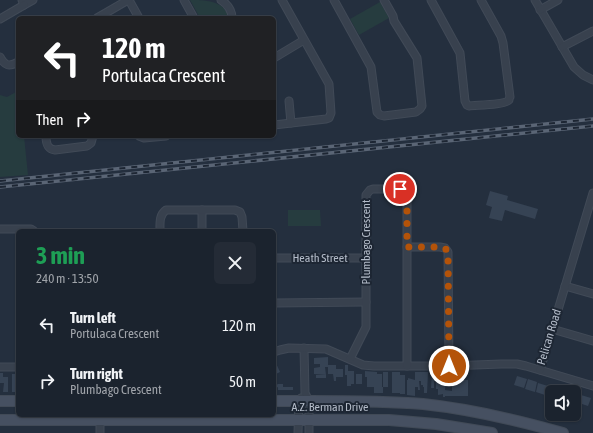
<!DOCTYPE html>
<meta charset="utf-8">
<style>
body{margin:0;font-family:"Asap Condensed",sans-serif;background:#242b36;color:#f1f3f6;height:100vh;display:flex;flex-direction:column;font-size:15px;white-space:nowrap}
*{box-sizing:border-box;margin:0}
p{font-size:13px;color:#a0a4aa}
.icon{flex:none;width:22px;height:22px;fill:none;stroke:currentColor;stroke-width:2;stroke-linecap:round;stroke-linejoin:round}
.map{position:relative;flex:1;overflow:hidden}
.drawer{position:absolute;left:16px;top:229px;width:260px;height:188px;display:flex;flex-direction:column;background:#1b232e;border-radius:6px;box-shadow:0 1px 3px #0004,0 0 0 1px #39404a}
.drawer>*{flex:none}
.banner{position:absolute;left:16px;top:16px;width:260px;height:122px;border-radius:6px;box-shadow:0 1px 3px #0004,0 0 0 1px #39404a;background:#202124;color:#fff;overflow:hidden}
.buttons{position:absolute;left:545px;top:385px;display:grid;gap:8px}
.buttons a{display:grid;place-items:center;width:36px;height:36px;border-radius:6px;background:#1b232e;box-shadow:0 1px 3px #0004,0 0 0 1px #39404a;font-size:20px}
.pin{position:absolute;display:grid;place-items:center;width:34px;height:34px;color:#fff;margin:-17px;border:2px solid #fff;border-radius:50%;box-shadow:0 1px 4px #0007}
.me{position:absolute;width:44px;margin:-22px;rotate:0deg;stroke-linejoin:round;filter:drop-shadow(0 0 3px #0008)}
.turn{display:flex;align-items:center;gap:14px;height:84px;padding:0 20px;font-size:18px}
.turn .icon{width:52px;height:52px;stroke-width:2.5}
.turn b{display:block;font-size:28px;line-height:34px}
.then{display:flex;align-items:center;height:38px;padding:0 20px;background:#0003;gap:8px;font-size:15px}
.round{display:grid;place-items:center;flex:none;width:42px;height:42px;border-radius:6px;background:#242b36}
.head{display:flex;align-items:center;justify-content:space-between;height:68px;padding:0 20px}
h1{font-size:24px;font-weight:700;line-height:30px;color:#1e9e55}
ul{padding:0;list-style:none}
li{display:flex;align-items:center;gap:12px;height:56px;padding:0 20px}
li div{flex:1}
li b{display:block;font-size:15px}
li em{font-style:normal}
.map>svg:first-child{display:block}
</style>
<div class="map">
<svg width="593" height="433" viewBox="0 0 593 433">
<rect width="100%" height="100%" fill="#242f3e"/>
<g fill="#263c3f">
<path d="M190 0C203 0 226 0 228 18H200Z"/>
<path d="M380 2 389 18 359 35 350 19Z"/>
<path d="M16 92 18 95V136H24L28 175 0 177V95L7 97Z"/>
<path d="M288 210H320L321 226H288Z"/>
</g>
<g fill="#364354">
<path d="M490 191 508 196 507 200 538 209 535 219 505 210 502 221 489 218 492 207 486 205Z"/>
<path d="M328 357V365H336V369H343V377H336V381H334L333 374H328V367H325L326 375 314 374V368L320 367V364H314V358Z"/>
<path d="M275 361 280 372 274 375V362Z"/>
<path d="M345 365H348V371H354V384H351V386H347V375H345Z"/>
<path d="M365 371 377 372V374H382V387H383V372H388V387H383V393H374V387H367V377H365Z"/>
<path d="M392 372H400V375H398H405V394H400V393H392Z"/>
<path d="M415 372H428L427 393H424V387H423V385H421V381H419L420 390H418V387H415V396L407 395V380H408V378L415 380Z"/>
<path d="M432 372H436V381H434V388H431Z"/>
<path d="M0 373H3V377H8V392H3L4 383H0Z"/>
<rect x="12" y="374" width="6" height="18"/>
<rect x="356" y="374" width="6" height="10"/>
<rect x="316" y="375" width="10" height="3"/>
<path d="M517 376 527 379 524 388 514 385Z"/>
<path d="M438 377H446L445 390 452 391V380H468V396H445V397H443V394L438 395V389H436V382H438Z"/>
<path d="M528 379 537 382 535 392 525 389Z"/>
<path d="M538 383 548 386 545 395 536 392Z"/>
<path d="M278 384H283V387H293V390H278V387L276 388V390H274V385H276Z"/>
<path d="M549 386 559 389 558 392H552V397L546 395Z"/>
<path d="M577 388 579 389 578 394 580 395 578 403 574 402V393H575Z"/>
<path d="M581 395 591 398 588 406 579 403Z"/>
</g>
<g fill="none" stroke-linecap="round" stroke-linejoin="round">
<defs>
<g id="minor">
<path d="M22 0 24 5 33 0"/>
<path d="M129 0 139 18"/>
<path d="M184 0 194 18"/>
<path d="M221 0C227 4 232 10 232 18"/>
<path d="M334 0 371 67 377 112 380 115 384 116 416 112 420 109 422 106 417 58 394 21 393 16 384 0"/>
<path d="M431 0 460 53 465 101 467 105 469 106C476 105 505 105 509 100 509 99 509 98 510 97L503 43 501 36 481 0"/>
<path d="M535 0 574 67 583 75 593 80"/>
<path d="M540 10 558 0"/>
<path d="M97 18 128 0"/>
<path d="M0 19 24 5"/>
<path d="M562 47 593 31"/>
<path d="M0 57C5 66 9 67 18 62"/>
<path d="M274 58 304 40"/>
<path d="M289 101 291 123"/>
<path d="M274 125 326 119 329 118 331 113 329 84 282 0"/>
<path d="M46 136C46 143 47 149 55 150L87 146 91 143 93 136"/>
<path d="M139 136 144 138 166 136"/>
<path d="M202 210V231"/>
<path d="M0 229H31L34 231"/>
<path d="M160 231C160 223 159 215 166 210H235L240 212 242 217 243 231"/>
<path d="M407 247H440L445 248 448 252 449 366"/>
<path d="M274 258H366"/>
<path d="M565 286 593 294"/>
<path d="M274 303 366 302"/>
<path d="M552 329 593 341"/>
<path d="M304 348 305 393 309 401V433"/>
<path d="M274 352 280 350 289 348 326 349 363 365 374 366H449L501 364H517L526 366 593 386"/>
<path d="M350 359 366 327V195L370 190 373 189H400L404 191 407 197V366"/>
<path d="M0 367H18"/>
<path d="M540 370 593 193"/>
<path d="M100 433V415"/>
<path d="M298 433 299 401 301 398"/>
</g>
<g id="secondary">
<path d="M0 401H18"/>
<path d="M274 401C324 401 374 400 423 404 470 409 517 420 563 433"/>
<path d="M0 420H389L436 424 492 433"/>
</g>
</defs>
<use href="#minor" stroke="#414a57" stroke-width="9"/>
<use href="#secondary" stroke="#414a57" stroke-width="12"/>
<use href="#minor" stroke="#38414e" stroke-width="7"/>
<use href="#secondary" stroke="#465061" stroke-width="10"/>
<defs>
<g id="rail">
<path d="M0 181 593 119"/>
<path d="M0 187 593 126"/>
</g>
</defs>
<use href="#rail" stroke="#5a6575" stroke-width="3.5"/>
<use href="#rail" stroke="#1d2633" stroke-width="2" stroke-dasharray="6" stroke-linecap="butt"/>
</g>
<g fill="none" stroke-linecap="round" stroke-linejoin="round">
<path stroke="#b45309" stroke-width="7" stroke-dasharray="0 12.6" d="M400 189 404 191 407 197V247H440L445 248 448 252 449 366"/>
</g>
<g text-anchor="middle" stroke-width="4" stroke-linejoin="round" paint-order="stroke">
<g font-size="12" fill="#b4bcc9" stroke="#1d2633">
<text transform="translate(366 242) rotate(-90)" y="4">Plumbago Crescent</text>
<text x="320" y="262">Heath Street</text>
<text transform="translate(549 337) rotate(-73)" y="4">Pelican Road</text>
<text x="330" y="411">A.Z. Berman Drive</text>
</g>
</g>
</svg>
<div class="buttons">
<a><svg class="icon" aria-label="sound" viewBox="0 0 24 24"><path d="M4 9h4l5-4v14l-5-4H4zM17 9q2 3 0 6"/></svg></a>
</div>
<div class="pin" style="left:400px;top:189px;background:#d93025"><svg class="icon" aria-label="arrive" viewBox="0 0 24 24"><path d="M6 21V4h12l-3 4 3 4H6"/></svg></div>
<svg class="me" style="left:449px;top:366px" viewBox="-20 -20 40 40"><circle r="17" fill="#b45309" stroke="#fff" stroke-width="3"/><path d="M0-11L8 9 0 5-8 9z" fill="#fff"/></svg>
<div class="banner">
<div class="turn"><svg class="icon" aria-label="left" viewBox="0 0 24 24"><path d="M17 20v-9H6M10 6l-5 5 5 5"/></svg><div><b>120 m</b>Portulaca Crescent</div></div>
<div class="then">Then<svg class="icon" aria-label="right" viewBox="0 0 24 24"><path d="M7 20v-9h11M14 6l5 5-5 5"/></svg></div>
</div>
<section class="drawer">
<div class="head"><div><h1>3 min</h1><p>240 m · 13:50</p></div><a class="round"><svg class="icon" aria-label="close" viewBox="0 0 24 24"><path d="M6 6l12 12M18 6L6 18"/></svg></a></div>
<ul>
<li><svg class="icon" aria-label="left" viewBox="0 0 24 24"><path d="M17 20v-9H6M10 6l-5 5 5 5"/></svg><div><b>Turn left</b><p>Portulaca Crescent</p></div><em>120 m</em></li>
<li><svg class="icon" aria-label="right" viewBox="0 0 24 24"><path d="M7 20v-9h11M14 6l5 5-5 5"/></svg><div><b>Turn right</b><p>Plumbago Crescent</p></div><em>50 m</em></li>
</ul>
</section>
</div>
